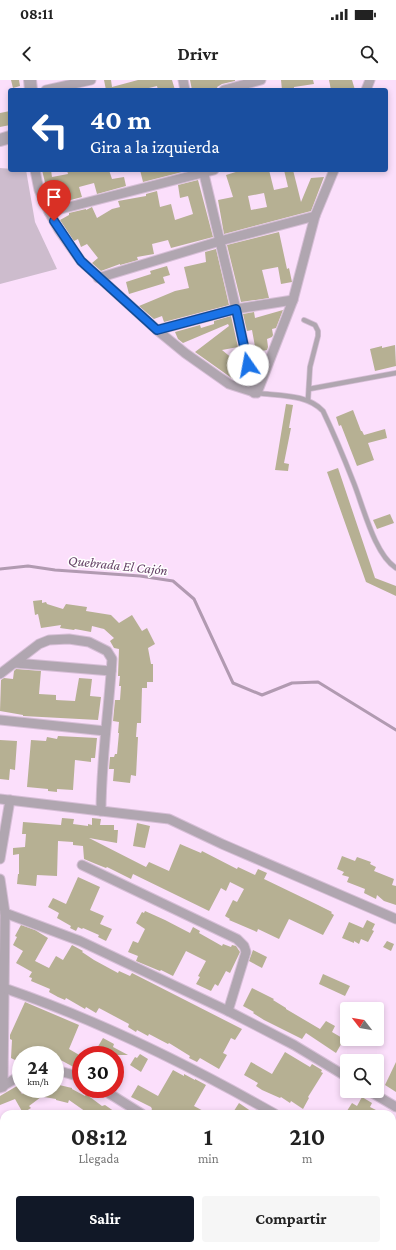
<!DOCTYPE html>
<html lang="es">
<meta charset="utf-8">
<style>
body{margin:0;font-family:"Crimson Pro",serif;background:#f6f6f6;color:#222;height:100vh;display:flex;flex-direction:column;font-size:15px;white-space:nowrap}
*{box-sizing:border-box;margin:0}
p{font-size:13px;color:#767676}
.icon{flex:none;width:22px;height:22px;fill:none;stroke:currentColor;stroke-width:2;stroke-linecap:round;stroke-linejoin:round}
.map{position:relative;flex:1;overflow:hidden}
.details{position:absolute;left:0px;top:1030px;width:396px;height:140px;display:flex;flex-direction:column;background:#fff;border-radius:12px 12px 0 0;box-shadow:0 2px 6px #0003}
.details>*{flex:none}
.guide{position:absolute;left:8px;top:8px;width:380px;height:84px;border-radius:4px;box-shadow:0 2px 6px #0003;background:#1a4fa0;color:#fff;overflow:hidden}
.needle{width:26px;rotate:301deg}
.tools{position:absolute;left:340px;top:922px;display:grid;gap:8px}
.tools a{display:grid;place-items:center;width:44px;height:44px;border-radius:4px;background:#fff;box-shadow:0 2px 6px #0003;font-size:20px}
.speed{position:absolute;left:12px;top:966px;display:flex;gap:8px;font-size:20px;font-weight:700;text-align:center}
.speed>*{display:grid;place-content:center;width:52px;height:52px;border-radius:50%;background:#fff;box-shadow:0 2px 6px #0003;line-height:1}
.speed small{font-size:10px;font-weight:400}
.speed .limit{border:6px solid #d22;background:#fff;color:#111}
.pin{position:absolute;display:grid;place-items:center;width:34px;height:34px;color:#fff;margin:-41px -17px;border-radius:50% 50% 50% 0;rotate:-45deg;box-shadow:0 0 4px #0007}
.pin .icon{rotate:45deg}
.me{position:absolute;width:44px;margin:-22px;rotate:348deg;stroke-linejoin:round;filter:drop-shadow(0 0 3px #0008)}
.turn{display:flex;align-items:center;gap:14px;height:84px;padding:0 16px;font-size:18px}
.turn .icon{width:52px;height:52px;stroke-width:2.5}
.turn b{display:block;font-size:28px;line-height:34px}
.eta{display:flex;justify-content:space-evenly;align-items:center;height:68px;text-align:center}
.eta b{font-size:24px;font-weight:700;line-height:28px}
.button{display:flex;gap:8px;margin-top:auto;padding:8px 16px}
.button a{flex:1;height:46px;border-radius:4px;background:#111827;color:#fff;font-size:16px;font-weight:700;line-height:46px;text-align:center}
.button a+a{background:#f6f6f6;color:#222}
.status{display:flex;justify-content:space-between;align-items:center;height:28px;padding:0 20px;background:#fff;direction:ltr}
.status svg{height:11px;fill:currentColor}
header{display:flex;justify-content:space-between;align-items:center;height:52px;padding:0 16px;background:#fff;font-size:18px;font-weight:700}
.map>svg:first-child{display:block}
</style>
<div class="status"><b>08:11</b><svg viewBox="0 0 49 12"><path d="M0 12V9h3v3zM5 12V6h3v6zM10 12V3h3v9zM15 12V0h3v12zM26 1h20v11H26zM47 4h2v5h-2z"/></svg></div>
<header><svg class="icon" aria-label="back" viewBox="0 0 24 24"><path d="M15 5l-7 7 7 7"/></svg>Drivr<svg class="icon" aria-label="search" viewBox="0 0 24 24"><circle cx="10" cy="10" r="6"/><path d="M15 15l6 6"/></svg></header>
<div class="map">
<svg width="396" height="1170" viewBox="0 0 396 1170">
<rect width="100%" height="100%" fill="#fbdffb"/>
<path fill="#cdbccd" d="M0 88 26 90 35 142 57 189 0 204Z"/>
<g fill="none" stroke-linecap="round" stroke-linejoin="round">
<path stroke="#b19ab1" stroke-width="3" d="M0 489 28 486 55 490 140 496 173 501 194 519 233 603 262 615 292 603 318 602 396 650"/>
</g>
<g fill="#b6b093" fill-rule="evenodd">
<path d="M11 0H19L20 6 13 8Z"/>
<path d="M104 0H111L112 7 138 0H172L175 10H158L157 6 141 10H106Z"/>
<path d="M190 0H235V1L222 4 217 7 218 10H192Z"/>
<path d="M281 0H313L314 4 294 7V10H282Z"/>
<path d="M329 0H352L355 10H331Z"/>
<path d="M10 31V45L0 47V33Z"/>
<path d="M42 90H51L52 97 68 94 67 90H109L112 99 124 97 126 106 97 114 94 103 79 107 82 117 52 125 48 115Z"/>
<path d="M140 90H190L143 102Z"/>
<path d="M251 90H269L274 110 288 107 284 90H293L301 122 311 98 324 97 311 131 224 154 218 120 233 117 226 95 239 91 240 92ZM264 113 267 127 251 130 248 116Z"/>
<path d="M198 100 213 157 171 168 168 160 152 164 154 174 137 177 138 180 120 185V184L101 191 92 183 98 178 87 164 81 167 78 159 74 161 60 140 69 135V133L86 129V130L92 127 97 138 112 129 120 127 118 121 146 116V114L157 111 160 127 171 124 175 140 193 134 188 116 180 118 178 105Z"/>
<path d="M279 152 287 189 289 188 292 202 281 204 278 187 262 190 269 218 241 222 227 165Z"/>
<path d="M216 169 229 225 164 242 162 236 154 239 139 226 175 211 189 208 184 187 206 182 205 172Z"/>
<path d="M167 186 170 195 163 197 165 203 129 214 126 202 151 194 150 191Z"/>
<path d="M283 230 276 248 272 249 273 255 272 257 267 259 268 267 267 270 256 272 252 250 247 251 243 234 254 232 255 238Z"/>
<path d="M231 236 238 267 222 270 239 284 234 289 239 293 233 299 195 272 229 246 228 244 183 263 178 259 175 252 200 245 201 248 214 244V241Z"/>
<path d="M395 265 396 286 375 291 370 269 382 266V268Z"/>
<path d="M286 324 293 325 289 348H291L284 383 289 384 288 391 275 390Z"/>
<path d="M353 330 361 351H362L364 355 385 349 387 358 368 363 374 380 357 386 341 345 339 346 336 337Z"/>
<path d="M338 388 375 498 396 506V516L366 502 327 392Z"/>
<path d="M390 434 394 443 377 449 373 440Z"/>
<path d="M42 520V523L46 522 47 524 63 529 66 524 87 527 86 531 111 535 119 543 132 535 142 551 147 548 155 564 148 568 151 584H153V602H147V608H142L141 643H137L136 657H138L136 696 131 695 130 703 113 701 114 689H109L110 677H114L115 674H117L119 653H118L119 642 113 641 115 620H120L121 606H119L120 596H118L119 569 114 568 110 561 114 558 104 549 92 546 91 552 75 549 74 550 60 548 61 545 41 548 38 534 35 535 33 521Z"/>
<path d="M16 589 41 591 39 614 56 615V620L75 621 79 598 92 599 90 616 101 617 98 640 23 636V635L0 631 1 600 4 598 13 599 14 591Z"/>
<path d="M58 656 97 658 95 678H91V682L75 680 73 710 57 709V712L48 711V709L27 707 31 660 46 661 47 657 57 659Z"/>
<path d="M0 660 17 661 15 690 10 689 9 700 0 699Z"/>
<path d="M62 738 74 739 73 744 88 746V744L92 745V738L101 739 100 745H114V750H118L117 763 89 758 146 787 149 782 169 791 180 764 201 773 202 771 237 789 238 787 255 795 258 789 267 793 264 799 318 825 332 832 331 833 334 835 323 855 289 839 279 859 258 849 257 852 229 840 230 839 225 836 233 820 237 822 244 809 230 802 226 811 221 808 209 831 133 794 131 799 107 787 106 788 96 784 84 779 83 766 73 765V762L58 761 57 796 37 795 36 806 17 804 18 794H19V774L13 775V768L25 767 26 754H22L23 742 61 745Z"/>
<path d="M137 743 150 746 145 768 133 766Z"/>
<path d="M342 776 355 781 357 777 371 782 370 784 376 787 374 791 394 799 392 805 396 806V825L384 821 377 815 376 819 364 813 365 809 347 802 349 797 342 795 344 792 337 789Z"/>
<path d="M78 797 100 807 90 830 104 836 100 844 112 849 106 861 98 857 99 855 83 848 82 849 78 847 76 851 70 848 71 846 57 838 59 833 48 827 53 818 66 824Z"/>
<path d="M145 831 165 840 190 853 193 847 200 851 199 853 222 866 223 864 231 867 232 865 236 866 240 872 230 893 226 891 218 906 215 904 211 911 196 904 200 897 198 896 206 881 186 871 173 896 161 890 160 891 136 881 138 876 128 872 133 861 138 863 145 849 136 843 142 832 144 833Z"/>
<path d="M367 840 375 844 372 850 374 851 368 862 361 859 359 864 354 861V863L342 858 349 842 363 848Z"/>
<path d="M21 845 35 850 48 858 35 881 49 888 56 876 63 880 72 865 83 871 82 872 94 880 118 893 119 891 130 896 132 893 242 949 235 960 231 958 223 973 227 975 219 989 200 978 197 982 189 978 190 976 169 963 168 964 149 954 148 956 137 950 136 952 128 947 129 944 99 928 96 933 86 927 85 929 66 918 65 920 58 917 49 912 50 909 31 901 32 898 29 897 32 892 16 883 23 871 13 865 17 857 15 856Z"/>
<path d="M387 861 394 864 391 871 383 867Z"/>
<path d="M253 870 267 877 262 888 249 881Z"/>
<path d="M323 894 350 906 345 916 319 904Z"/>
<path d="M252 908 274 919 273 920 286 928V929L320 949 326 941 335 946 332 952 344 959 336 973 306 953 302 959 264 940 253 933 254 932 243 926Z"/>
<path d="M25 922 79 945 69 969 81 976V991L55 977V975H20L17 981 11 978 12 960 10 959V955Z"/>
<path d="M103 958 114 964 113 967 128 975H93Z"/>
<path d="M285 972 310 987 312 984 322 990 321 992 323 993 308 1017 309 1018 303 1029 291 1021 290 1023 281 1017 280 1018 262 1010 256 1006 258 1003 244 995 251 982 272 994Z"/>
<path d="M140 974 148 979 141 992 130 985 135 977 137 978Z"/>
<path d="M396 982V1012L385 1005Z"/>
<path d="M173 990 184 996V994L195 1000V999L206 1005 194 1026 209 1034H169L162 1030 159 1034H156L151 1031 152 1029 151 1027 131 1017 138 1005 158 1016Z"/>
<path d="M55 1004 72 1008V1009L85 1016 86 1014 102 1026 105 1025 118 1034H89L69 1020 68 1023 56 1020V1019L44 1017 46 1009H55Z"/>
<path d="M17 1006 22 1014 29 1009H34L41 1017 29 1026 31 1028 23 1033 15 1019 0 1025V1016Z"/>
<path d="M362 1017 372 1023 370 1027 384 1034H345L352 1023 357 1026Z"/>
<path d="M239 1023 255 1034H232Z"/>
</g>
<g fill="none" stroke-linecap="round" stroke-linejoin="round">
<defs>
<g id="service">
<path d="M304 240 315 245 318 251V256L310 287 308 320"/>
<path d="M309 309 396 293"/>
<path d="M257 313C280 316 307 314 323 331 334 354 344 378 353 401 363 425 374 474 396 488"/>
</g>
<g id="minor">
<path d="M183 0 185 10"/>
<path d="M46 10 91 0"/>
<path d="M224 10 261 0"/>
<path d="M366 10 370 0"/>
<path d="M35 90 39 110 49 132 59 150 81 181 157 250 185 273 229 304 257 313 293 220 315 136 334 90"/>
<path d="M203 90 236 229 254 313"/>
<path d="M49 132 214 90"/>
<path d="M98 198 220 161 315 136"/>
<path d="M157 250 236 229 293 220"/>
<path d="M15 583 111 591"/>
<path d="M0 594 39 564 49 560 69 559 89 562 107 571 112 579C109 630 101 680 101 731L169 739 222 764 396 839"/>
<path d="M0 640 105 651"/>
<path d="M0 719 101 731"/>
<path d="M0 779 10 720"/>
<path d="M82 785 237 859 244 866 246 872 228 931"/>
<path d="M0 799 5 833 3 1007"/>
<path d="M5 833 80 861 228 931 294 965 347 997"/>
<path d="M4 908C98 940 189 985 275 1034"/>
<path d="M55 991 63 992 81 997"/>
<path d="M0 1008 21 995"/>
<path d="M102 1009 142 1034"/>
<path d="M369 1011 396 1027"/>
<path d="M392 1062 396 1059"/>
<path d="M0 1140 4 1141"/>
</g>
<g id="tertiary">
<path d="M30 0 31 10"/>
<path d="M0 60 10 57"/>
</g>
</defs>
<use href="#service" stroke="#d6bed6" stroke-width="6"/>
<use href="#minor" stroke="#d6bed6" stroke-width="11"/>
<use href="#tertiary" stroke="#d6bed6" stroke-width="14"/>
<use href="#service" stroke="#b0a6b0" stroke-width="4.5"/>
<use href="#minor" stroke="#b0a6b0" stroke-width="9"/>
<use href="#tertiary" stroke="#b0a6b0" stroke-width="12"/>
</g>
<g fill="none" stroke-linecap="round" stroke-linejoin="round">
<defs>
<path id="route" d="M54 141 81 181 157 250 236 229 248 285"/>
</defs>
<use href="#route" stroke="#114b97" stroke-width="10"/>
<use href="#route" stroke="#1a73e8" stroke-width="7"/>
</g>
<g text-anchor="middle" stroke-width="3" stroke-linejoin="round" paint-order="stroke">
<g font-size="14" font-style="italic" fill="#654266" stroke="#fff">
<text transform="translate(118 485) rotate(6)" y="5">Quebrada El Cajón</text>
</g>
</g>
</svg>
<div class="tools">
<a><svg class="needle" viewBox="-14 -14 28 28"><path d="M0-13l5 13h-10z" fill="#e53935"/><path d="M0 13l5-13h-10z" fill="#767676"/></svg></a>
<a><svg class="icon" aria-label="search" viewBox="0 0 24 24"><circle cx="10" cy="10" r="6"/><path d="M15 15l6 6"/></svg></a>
</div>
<div class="speed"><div>24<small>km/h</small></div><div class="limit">30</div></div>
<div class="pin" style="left:54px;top:141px;background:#d93025"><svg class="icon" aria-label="arrive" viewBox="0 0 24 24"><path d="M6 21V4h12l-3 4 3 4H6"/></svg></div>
<svg class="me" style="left:248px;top:285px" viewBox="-20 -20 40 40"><circle r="19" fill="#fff"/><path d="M0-13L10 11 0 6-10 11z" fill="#1a73e8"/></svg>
<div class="guide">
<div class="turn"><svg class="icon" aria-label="left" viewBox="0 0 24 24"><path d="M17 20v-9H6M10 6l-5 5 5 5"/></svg><div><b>40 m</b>Gira a la izquierda</div></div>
</div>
<section class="details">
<div class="eta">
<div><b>08:12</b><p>Llegada</p></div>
<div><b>1</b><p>min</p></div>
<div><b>210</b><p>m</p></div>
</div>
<div class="button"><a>Salir</a><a>Compartir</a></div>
</section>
</div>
